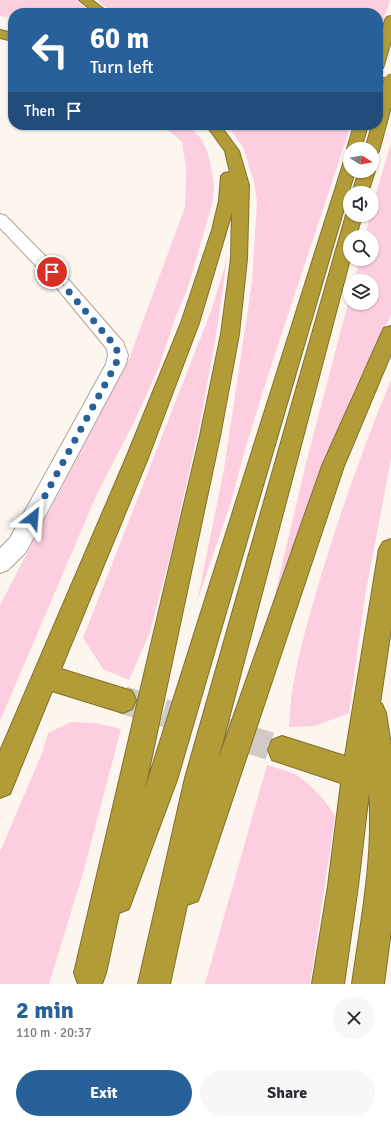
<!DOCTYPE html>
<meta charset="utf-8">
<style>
body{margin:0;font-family:Signika,sans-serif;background:#f7f7f7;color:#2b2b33;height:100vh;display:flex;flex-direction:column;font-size:15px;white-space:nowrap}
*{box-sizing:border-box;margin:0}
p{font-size:13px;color:#7c7c81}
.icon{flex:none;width:22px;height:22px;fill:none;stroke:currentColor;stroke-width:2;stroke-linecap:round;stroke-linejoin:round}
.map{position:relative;height:984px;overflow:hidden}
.drawer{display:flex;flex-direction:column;background:#fff;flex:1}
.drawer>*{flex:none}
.top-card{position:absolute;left:8px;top:8px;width:375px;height:122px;border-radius:16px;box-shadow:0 1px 3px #0004;background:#286199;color:#fff;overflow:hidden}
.needle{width:26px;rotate:101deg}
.fabs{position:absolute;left:343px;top:142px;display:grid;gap:8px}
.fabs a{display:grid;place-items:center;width:36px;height:36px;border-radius:50%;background:#fff;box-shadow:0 1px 3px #0004;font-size:20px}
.pin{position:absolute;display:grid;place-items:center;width:34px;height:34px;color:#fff;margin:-17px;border:2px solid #fff;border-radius:50%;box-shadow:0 1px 4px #0007}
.me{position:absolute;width:44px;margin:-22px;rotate:28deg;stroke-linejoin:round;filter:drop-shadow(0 0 3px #0008)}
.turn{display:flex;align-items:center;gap:14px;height:84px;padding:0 16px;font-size:18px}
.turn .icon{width:52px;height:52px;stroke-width:2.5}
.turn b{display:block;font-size:28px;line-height:34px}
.then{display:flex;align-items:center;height:38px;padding:0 16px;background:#0003;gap:8px;font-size:15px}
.round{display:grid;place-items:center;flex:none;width:42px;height:42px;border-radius:21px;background:#f7f7f7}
.head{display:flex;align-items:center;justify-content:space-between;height:68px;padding:0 16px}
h1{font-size:24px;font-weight:800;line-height:30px;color:#286199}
.button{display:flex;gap:8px;margin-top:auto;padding:8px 16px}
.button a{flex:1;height:46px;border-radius:24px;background:#286199;color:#fff;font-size:16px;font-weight:800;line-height:46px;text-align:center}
.button a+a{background:#f7f7f7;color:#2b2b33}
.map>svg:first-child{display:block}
</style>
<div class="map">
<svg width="391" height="984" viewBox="0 0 391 984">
<rect width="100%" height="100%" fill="#fdf6ef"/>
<g fill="#fdcee0">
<path d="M0 0H76L92 13H13V18L0 16Z"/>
<path d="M98 0H390L378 39V13H118L104 6Z"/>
<path d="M162 125H189L202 140 207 151 211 167 214 184 213 201 189 284 174 322 159 367 135 420 96 496 0 721V605L129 359 185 207 186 169 182 142Z"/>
<path d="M227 125H351L273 360 246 446 232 499 197 602 224 469 252 282 257 201 254 182 243 147Z"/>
<path d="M391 143V315L352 394 271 611 307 459 350 296V303H372V281H354L360 259H372V237H365L370 215H372V207Z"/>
<path d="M227 259 217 330 200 423 172 548 150 632 129 680 103 669 83 638 211 311Z"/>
<path d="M391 380V459L365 596 349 713 315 726 289 727C290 684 302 643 313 603 335 527 361 452 391 380Z"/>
<path d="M71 722 95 723 121 729 83 873 49 984H0V852L42 753 48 733Z"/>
<path d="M267 765C276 768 286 770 294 774 312 784 325 800 335 816L310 984H205Z"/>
</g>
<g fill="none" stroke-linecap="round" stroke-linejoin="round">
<path stroke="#d2cbc5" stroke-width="28" stroke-dasharray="28 14" stroke-linecap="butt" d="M123 700 282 750"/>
<defs>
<path id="minor" d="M0 214 6 216 68 279 123 342 128 355 126 364 26 552 8 570 0 573V548L10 538 106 364 108 355 107 349 56 287 0 228Z"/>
<g id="motorway">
<path d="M79 0H92L109 13H95Z"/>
<path d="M391 16V41L384 65 383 68 378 69V44L385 20 387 17Z"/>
<path d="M0 30 13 33V41L0 38Z"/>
<path d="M378 77 391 79V87L378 85Z"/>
<path d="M385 100 390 101 391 107 379 151 377 154 372 155V149H365L372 125H378V105L380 101Z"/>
<path d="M206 125H220L239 151 249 185 247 259 239 334 220 436 145 789 345 158 350 157V171H355L177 780 129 909 119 913 106 973 102 984H78L74 973 200 436 221 334 231 259 232 212 199 323 148 458 61 669 132 691 136 700 132 709 123 713 52 691 10 794 0 798V751L126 458 181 323 212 230 219 201 221 176 224 173 230 172 225 151Z"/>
<path d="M354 125H368L361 149H350V152L347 149Z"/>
<path d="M372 168 375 171 368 193H352L359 171H372Z"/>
<path d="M350 211V215H362L356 237H350V259L218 760 322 466 382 332 384 328 391 326V354L344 466 202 890 198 901 187 905 170 984H138L185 778 346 215Z"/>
<path d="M391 539V629L380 703 382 704 386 713 391 745V930L384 984H352C361 921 374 856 369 792L358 886 344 984H312L328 886 341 783 272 760 268 750 272 740 282 736 345 756 379 549 383 542Z"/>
</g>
</defs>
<use href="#minor" stroke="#afa399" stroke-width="2"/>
<use href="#motorway" stroke="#80712e" stroke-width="2"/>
<use href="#minor" fill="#fff" fill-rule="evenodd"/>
<use href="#motorway" fill="#b19c37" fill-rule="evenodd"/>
<defs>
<path id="motorway-bridge" d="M385 104 391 80"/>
</defs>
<use href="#motorway-bridge" stroke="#80712e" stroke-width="14" stroke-linecap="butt"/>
<use href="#motorway-bridge" stroke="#b19c37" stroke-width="13"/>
</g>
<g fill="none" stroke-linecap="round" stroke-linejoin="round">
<path stroke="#286199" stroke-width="7" stroke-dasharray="0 12.6" d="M33 518 116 364 118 355 116 347 52 272"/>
</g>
</svg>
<div class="fabs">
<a><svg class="needle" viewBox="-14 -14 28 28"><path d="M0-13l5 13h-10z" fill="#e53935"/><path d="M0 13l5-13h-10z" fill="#7c7c81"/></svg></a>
<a><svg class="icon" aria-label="sound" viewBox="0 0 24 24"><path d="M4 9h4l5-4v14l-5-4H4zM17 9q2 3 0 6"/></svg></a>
<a><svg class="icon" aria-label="search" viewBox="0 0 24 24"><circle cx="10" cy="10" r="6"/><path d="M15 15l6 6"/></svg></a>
<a><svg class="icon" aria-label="layers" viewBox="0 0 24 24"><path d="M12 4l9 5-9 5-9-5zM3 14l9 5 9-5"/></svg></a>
</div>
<div class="pin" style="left:52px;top:272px;background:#d93025"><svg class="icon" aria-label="arrive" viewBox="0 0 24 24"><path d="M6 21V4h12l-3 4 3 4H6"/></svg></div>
<svg class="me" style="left:33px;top:518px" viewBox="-20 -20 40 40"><path d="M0-17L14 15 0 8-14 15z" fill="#286199" stroke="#fff" stroke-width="4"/></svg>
<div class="top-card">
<div class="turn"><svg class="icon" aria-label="left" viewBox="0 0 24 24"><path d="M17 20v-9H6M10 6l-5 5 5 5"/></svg><div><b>60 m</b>Turn left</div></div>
<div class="then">Then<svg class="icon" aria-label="arrive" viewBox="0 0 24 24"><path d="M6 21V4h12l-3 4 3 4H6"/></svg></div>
</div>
</div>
<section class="drawer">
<div class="head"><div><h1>2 min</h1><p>110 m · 20:37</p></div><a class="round"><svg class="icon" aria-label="close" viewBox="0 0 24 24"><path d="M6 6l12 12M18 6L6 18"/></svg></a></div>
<div class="button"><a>Exit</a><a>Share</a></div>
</section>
